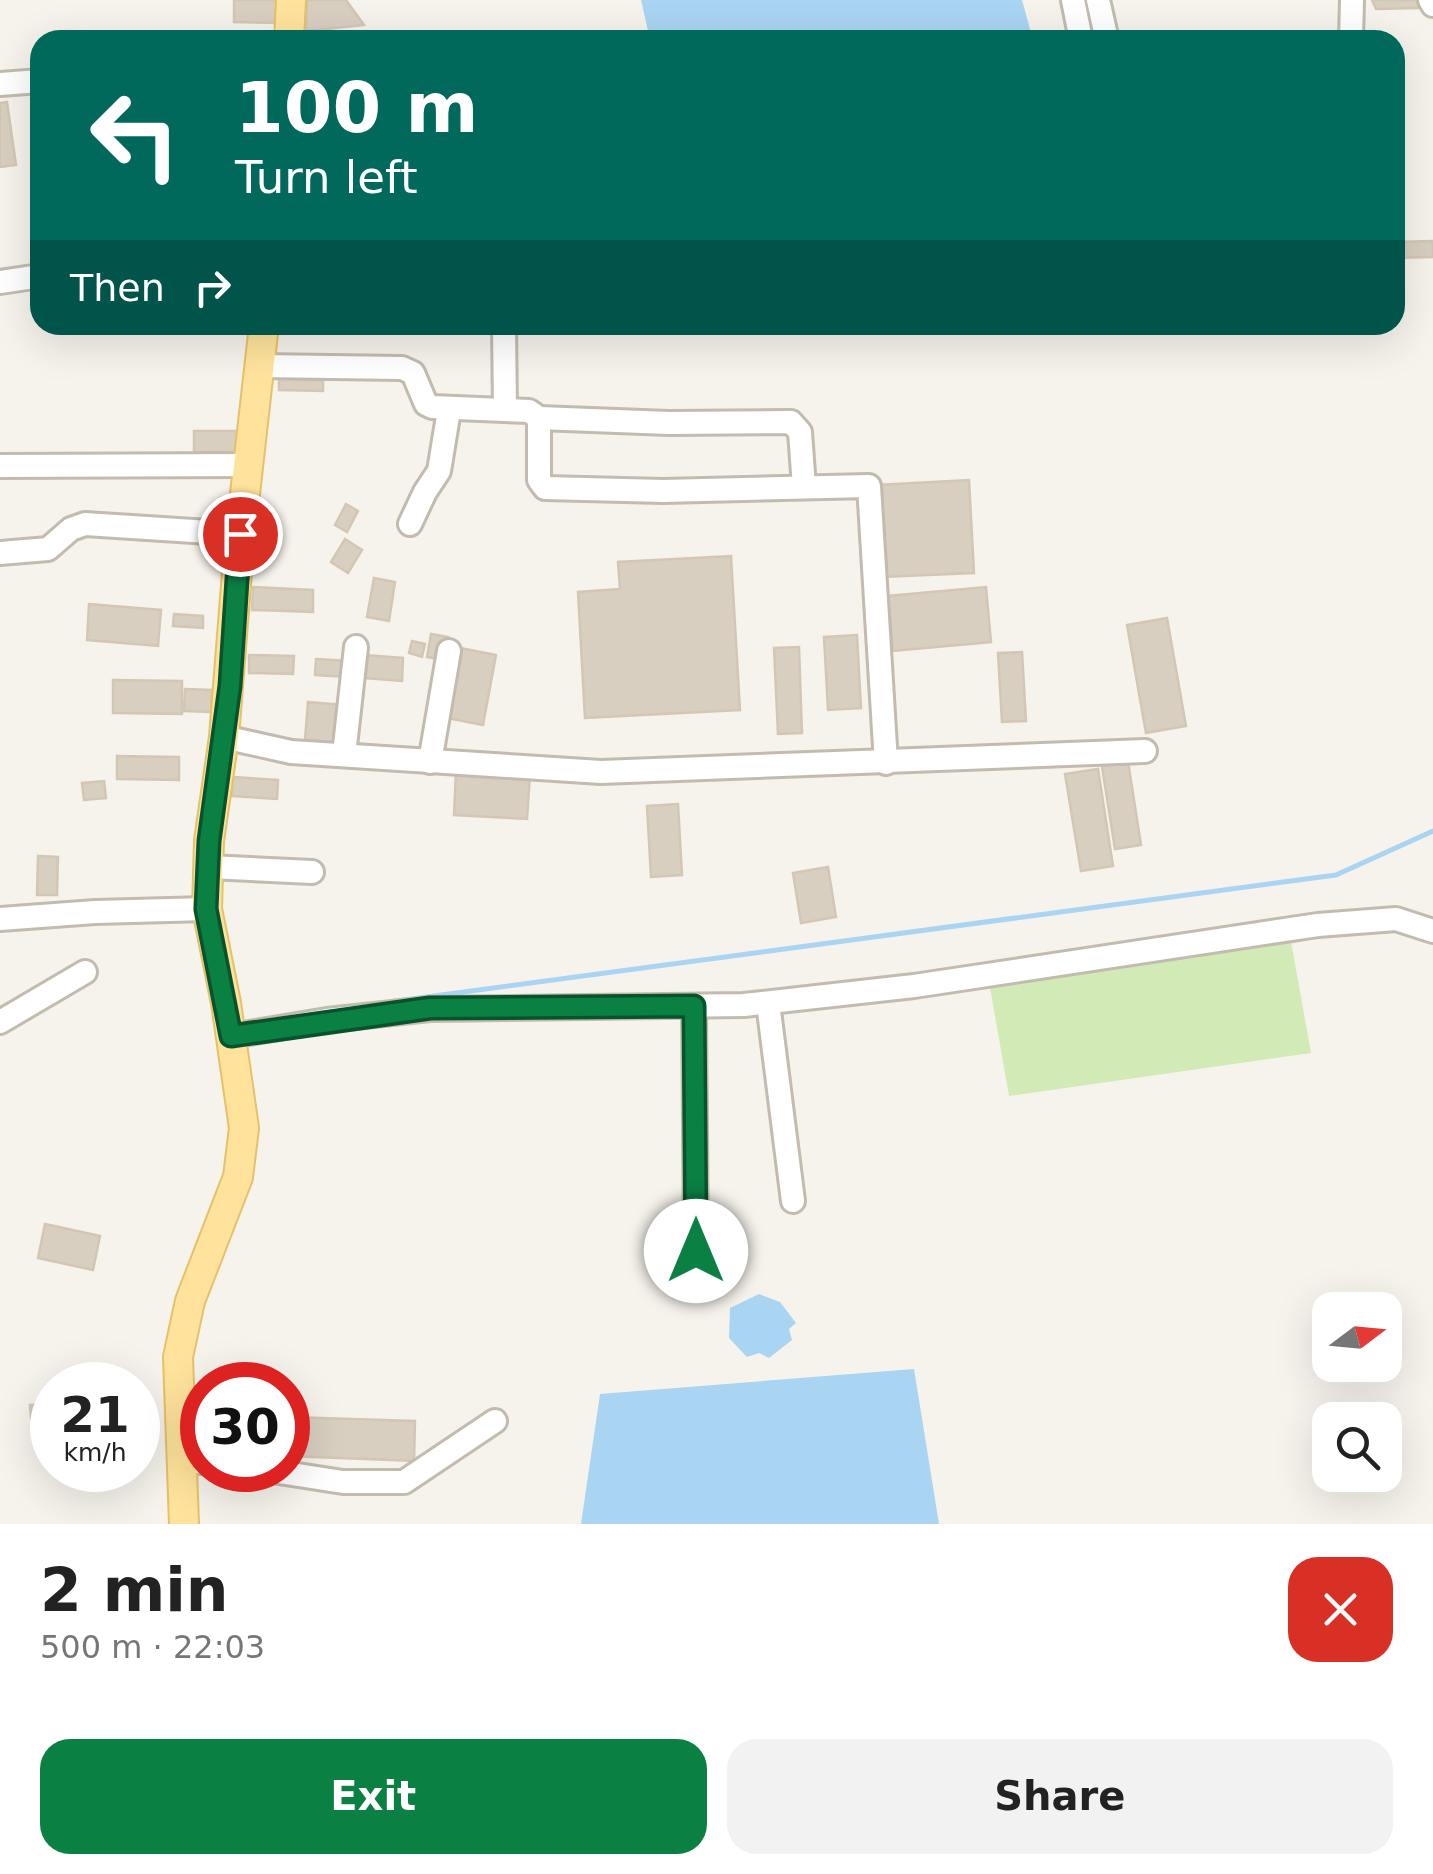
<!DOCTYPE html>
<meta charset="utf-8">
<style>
body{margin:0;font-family:"DejaVu Sans",sans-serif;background:#f2f2f2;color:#222;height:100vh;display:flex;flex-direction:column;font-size:38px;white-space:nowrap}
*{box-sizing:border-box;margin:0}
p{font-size:32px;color:#767676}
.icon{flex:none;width:55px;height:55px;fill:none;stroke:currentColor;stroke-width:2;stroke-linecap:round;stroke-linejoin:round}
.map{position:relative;height:1524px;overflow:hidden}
.drawer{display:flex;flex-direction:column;background:#fff;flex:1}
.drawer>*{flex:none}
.top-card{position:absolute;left:30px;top:30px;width:1375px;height:305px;border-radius:30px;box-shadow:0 10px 40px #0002;background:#00695c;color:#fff;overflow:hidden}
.needle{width:65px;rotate:74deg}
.buttons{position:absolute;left:1312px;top:1292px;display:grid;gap:20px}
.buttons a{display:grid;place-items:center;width:90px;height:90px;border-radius:20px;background:#fff;box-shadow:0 10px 40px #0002;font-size:50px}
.speed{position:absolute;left:30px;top:1362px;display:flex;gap:20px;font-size:50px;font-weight:700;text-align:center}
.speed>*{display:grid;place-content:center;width:130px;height:130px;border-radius:50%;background:#fff;box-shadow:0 10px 40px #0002;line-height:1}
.speed small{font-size:25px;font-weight:400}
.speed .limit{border:15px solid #d22;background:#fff;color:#111}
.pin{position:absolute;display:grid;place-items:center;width:85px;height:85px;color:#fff;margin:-42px;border:5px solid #fff;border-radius:50%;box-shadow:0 2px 10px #0007}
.me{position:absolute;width:110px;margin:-55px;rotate:0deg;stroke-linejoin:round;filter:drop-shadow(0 0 8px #0008)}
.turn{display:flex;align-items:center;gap:35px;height:210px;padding:0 40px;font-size:45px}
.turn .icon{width:130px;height:130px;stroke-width:2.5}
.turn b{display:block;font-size:70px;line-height:85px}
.then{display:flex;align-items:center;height:95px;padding:0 40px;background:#0003;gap:20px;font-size:38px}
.round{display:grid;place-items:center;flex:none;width:105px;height:105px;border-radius:30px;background:#f2f2f2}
.overview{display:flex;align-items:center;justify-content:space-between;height:170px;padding:0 40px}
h1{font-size:60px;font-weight:700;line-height:75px}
.button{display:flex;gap:20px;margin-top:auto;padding:20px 40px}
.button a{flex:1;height:115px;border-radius:30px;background:#0b8043;color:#fff;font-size:40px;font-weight:700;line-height:115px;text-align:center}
.button a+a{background:#f2f2f2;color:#222}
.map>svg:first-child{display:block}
</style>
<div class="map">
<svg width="1433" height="1524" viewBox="0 0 1433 1524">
<rect width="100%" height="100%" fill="#f6f3ec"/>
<path fill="#d2eab5" d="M1289 930 1311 1053 1009 1096 988 976Z"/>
<g fill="#a9d4f2">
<path d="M641 0H1022L1033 40H650Z"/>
<path d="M759 1294 780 1302 796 1323 789 1329 792 1340 769 1358 759 1353 747 1357 729 1338 730 1308Z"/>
<path d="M914 1369 939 1524H581L600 1394Z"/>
</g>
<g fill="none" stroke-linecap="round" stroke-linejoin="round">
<path stroke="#a9d4f2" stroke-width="5" d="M389 1002 1336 875 1433 831"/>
</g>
<g fill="#d8cfc1" stroke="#d3c7b4" stroke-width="2.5">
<path d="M234 0H279L278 23 234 22Z"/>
<path d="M307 0H346L364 25 306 31Z"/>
<path d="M1372 0H1420V8L1376 9Z"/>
<path d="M7 102 16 165 0 167V103Z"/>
<path d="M1433 241V257L1395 258V242Z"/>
<path d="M279 369 323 370V391L279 390Z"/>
<path d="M194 431H241V453L194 452Z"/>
<path d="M969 480 974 573 882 577 877 485Z"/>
<path d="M346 504 358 511 347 532 335 525Z"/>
<path d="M345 539 362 550 348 573 331 562Z"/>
<path d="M731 556 740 710 585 718 578 592 620 589 618 562Z"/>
<path d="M374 578 395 582 389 621 367 617Z"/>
<path d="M253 587 313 590V612L252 610Z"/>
<path d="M986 587 991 642 893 651 888 596Z"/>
<path d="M89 604 161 610 158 646 87 640Z"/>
<path d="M174 614 203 616V628L173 626Z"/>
<path d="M1167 618 1186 726 1146 733 1127 625Z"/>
<path d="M431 634 448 637 443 660 427 657Z"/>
<path d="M857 635 861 708 828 710 824 637Z"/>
<path d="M412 641 425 644 422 657 409 653Z"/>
<path d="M455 647 496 655 483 725 442 717Z"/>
<path d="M799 647 802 733 778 734 774 648Z"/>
<path d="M1022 652 1026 721 1002 722 998 653Z"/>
<path d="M249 655 294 656 293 674 249 673Z"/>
<path d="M365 655 403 658 402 681 364 678Z"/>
<path d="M316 659 349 661 348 677 315 675Z"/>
<path d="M113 680 182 681V714L113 713Z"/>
<path d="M185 689 212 690 211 712 184 711Z"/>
<path d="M308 702 343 705 340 743 305 740Z"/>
<path d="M1127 755 1141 845 1115 849 1101 760Z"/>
<path d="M117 756 179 757V780L117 779Z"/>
<path d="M1098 769 1113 866 1081 871 1065 774Z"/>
<path d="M456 770 530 774 527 819 454 815Z"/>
<path d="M233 777 278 780 277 799 232 796Z"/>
<path d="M104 781 106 798 84 800 82 783Z"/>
<path d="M678 804 682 875 651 877 647 806Z"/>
<path d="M38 856 58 857 57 895H37Z"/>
<path d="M828 867 836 917 801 923 793 873Z"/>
<path d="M45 1224 100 1236 93 1270 38 1258Z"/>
<path d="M52 1404V1418L31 1419 30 1405Z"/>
<path d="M288 1417 415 1421 414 1461 288 1456Z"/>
</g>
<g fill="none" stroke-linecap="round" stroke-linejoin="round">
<defs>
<g id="minor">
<path d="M1073 0 1081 40"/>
<path d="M1098 0 1107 40"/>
<path d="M1430 0 1433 5"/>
<path d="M1351 40 1352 0"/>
<path d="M0 84 40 81"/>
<path d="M0 282 40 276"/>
<path d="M504 325 505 410"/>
<path d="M260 366 402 368 413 373 426 404 432 407 529 411 539 418V480L545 488 663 491 869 486 886 763"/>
<path d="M539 418 669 423 791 422 800 432 804 487"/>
<path d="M0 466 248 465"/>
<path d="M410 524 425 492 439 471 449 410"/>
<path d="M0 553 48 549 71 529 85 524 240 534"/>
<path d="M224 737 291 752 601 772 1145 751"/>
<path d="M344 755 356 647"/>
<path d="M430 762 449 651"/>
<path d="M209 867 312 872"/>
<path d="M0 919 95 912 207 909"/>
<path d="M768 1003 793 1201"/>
<path d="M694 1006 696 1251"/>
<path d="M0 1022 85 972"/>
<path d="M231 1036 327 1020 430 1009 744 1005 914 986 1318 925 1396 919 1433 931"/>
<path d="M182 1460 202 1462"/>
<path d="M266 1470 343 1482H404L495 1421"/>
</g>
<g id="major">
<path d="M289 40 291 0"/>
<path d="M184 1524 178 1357 190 1301 238 1177 244 1128 226 1003 207 909 209 841 224 737 239 547 264 325"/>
</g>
</defs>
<use href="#minor" stroke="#c2bbae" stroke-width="28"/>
<use href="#major" stroke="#e6c16a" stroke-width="32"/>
<use href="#minor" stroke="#fff" stroke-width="22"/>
<use href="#major" stroke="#ffe39c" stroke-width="28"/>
</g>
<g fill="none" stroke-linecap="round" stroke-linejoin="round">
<defs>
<path id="route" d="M240 534 230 686 209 841 206 909 231 1036 430 1008 694 1006 696 1251"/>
</defs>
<use href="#route" stroke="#07532c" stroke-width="25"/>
<use href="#route" stroke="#0b8043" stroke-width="18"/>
</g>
</svg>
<div class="buttons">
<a><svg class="needle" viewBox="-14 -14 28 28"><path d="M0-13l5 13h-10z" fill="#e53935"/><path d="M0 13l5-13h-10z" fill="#767676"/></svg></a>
<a><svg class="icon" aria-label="search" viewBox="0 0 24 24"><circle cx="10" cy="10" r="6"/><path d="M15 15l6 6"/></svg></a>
</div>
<div class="speed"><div>21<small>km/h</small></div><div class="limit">30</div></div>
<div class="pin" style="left:240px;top:534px;background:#d93025"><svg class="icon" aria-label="arrive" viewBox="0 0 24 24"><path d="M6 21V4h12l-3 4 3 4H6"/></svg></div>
<svg class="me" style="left:696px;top:1251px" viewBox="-20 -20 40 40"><circle r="19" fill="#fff"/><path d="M0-13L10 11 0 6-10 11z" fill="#0b8043"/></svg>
<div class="top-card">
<div class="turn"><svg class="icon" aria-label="left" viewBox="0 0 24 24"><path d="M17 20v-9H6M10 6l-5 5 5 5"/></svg><div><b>100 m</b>Turn left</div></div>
<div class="then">Then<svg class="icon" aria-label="right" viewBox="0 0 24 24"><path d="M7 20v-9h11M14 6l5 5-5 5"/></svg></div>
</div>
</div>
<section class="drawer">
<div class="overview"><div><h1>2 min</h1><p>500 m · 22:03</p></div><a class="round" style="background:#d93025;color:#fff"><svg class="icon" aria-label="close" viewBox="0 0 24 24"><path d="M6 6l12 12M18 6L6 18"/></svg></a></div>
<div class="button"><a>Exit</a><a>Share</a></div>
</section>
